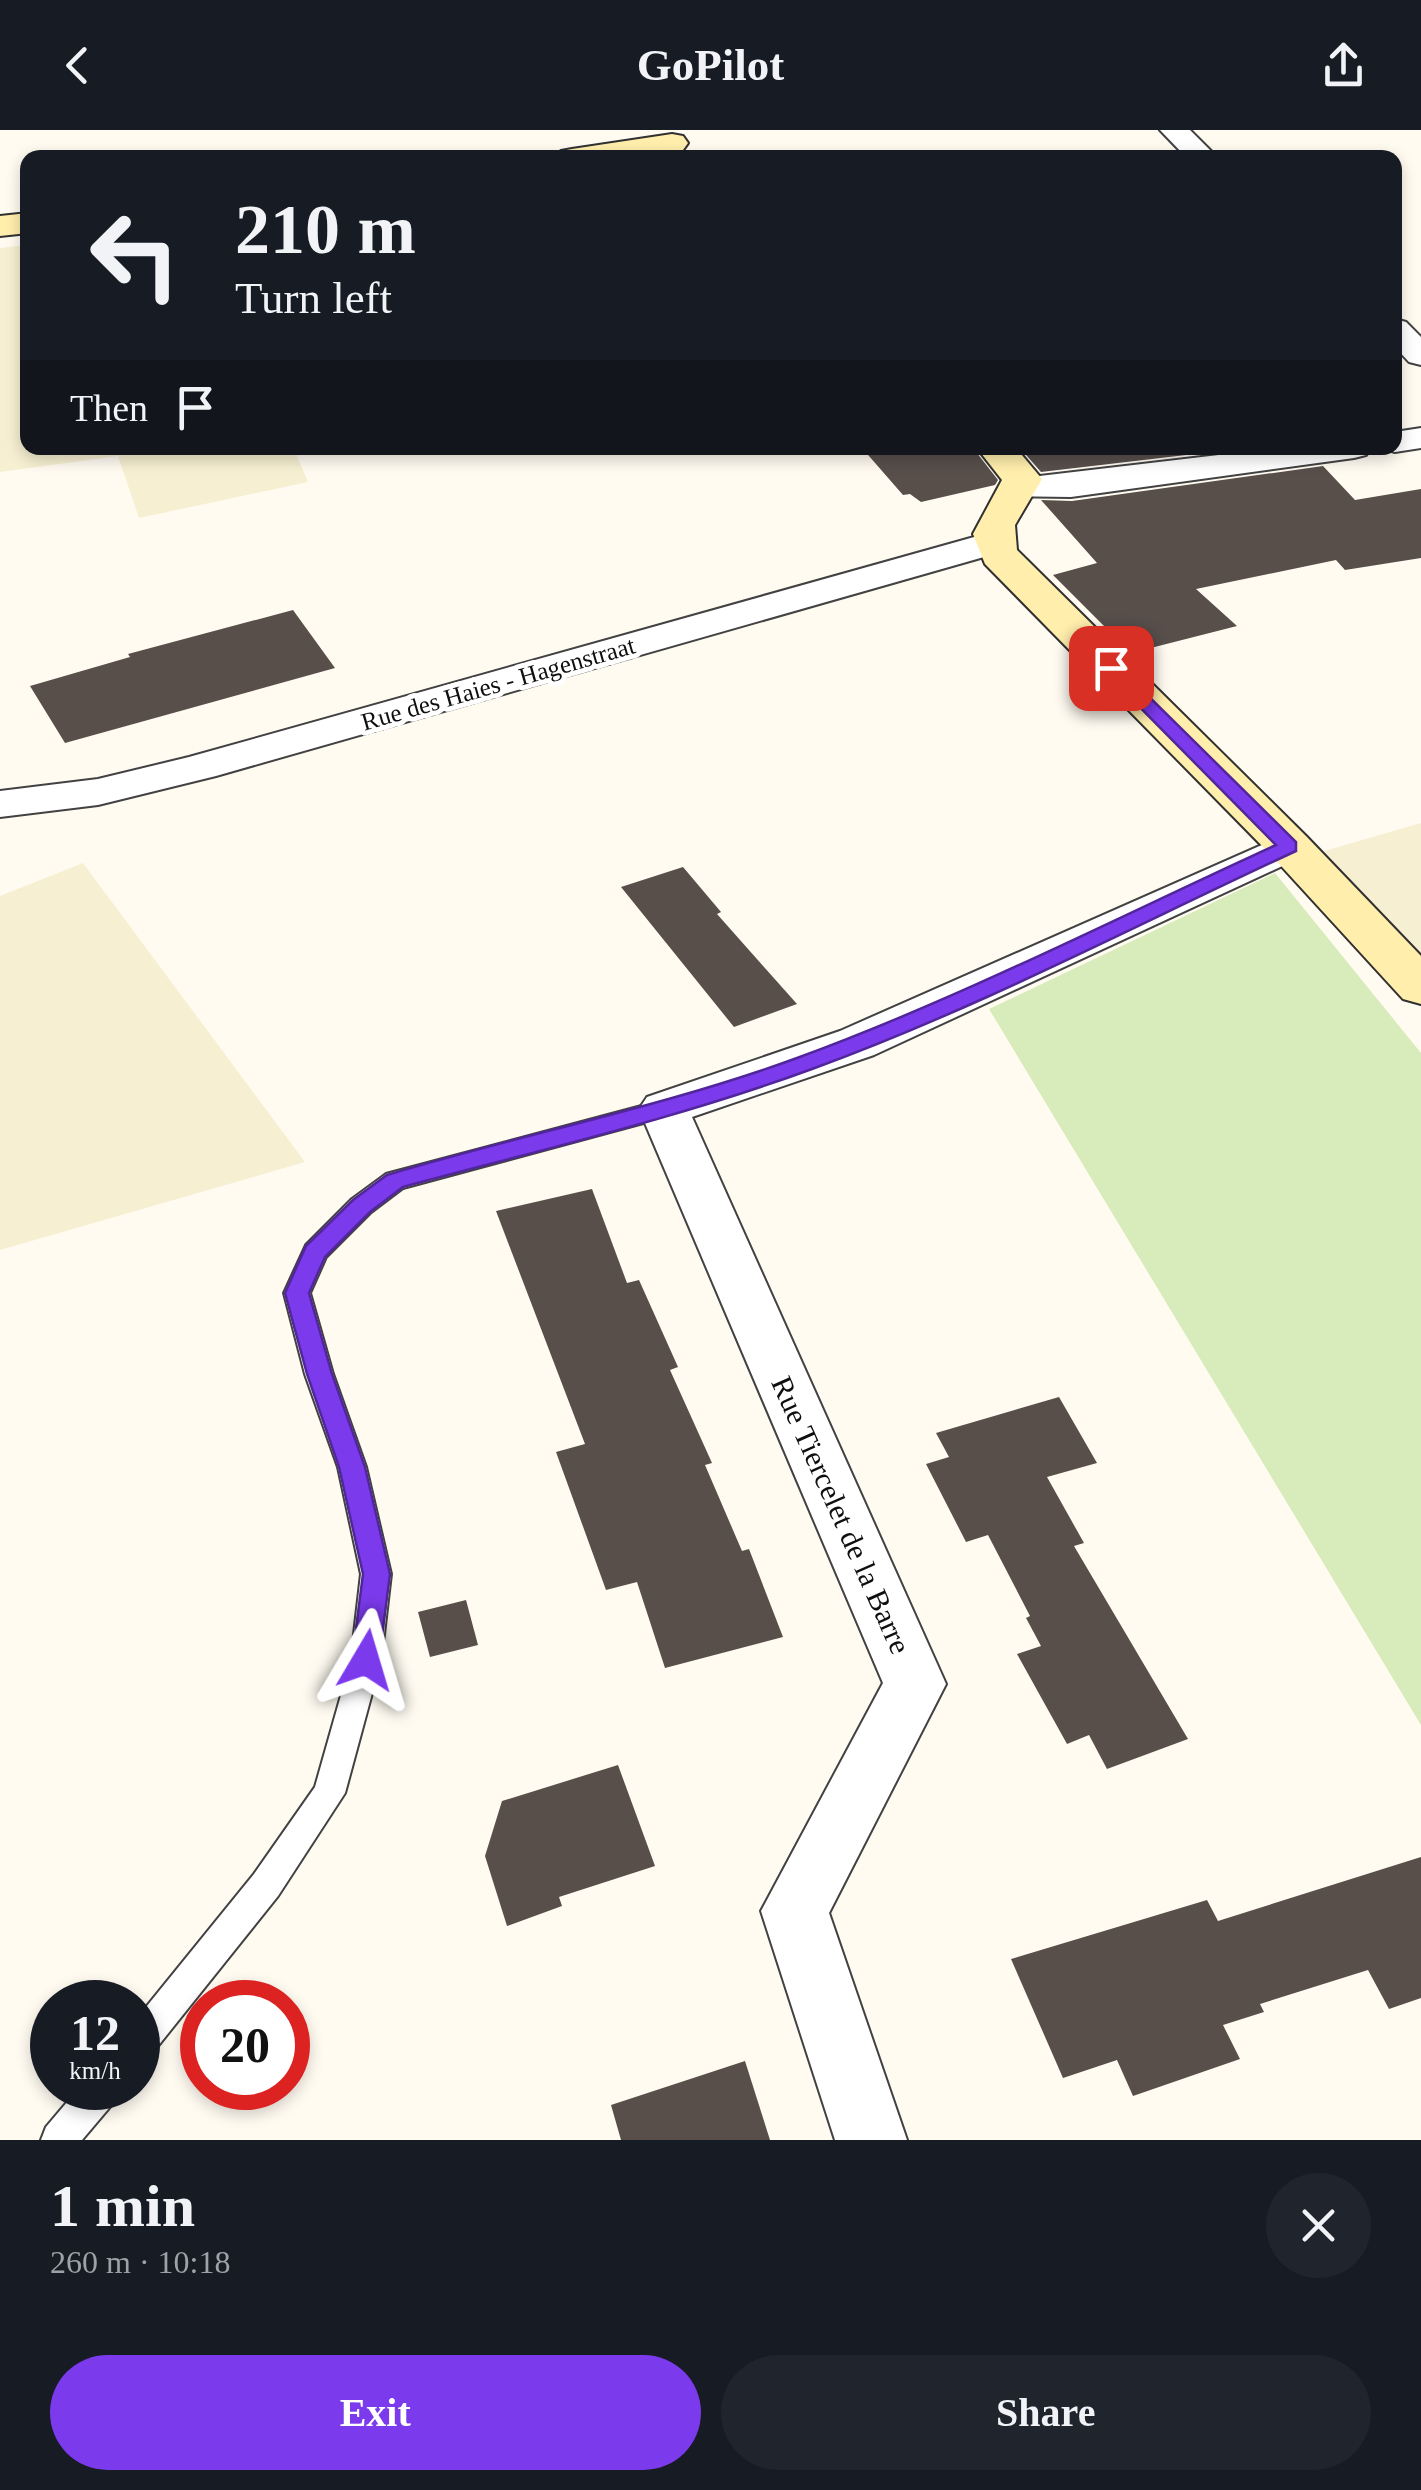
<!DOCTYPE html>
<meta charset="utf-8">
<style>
body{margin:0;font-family:"Times New Roman",serif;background:#20242c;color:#f1f3f6;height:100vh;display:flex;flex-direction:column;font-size:38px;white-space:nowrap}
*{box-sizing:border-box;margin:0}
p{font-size:32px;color:#9ea1a6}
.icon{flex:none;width:55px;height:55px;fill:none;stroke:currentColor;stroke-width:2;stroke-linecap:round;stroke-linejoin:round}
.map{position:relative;height:2010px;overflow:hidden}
.panel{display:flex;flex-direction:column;background:#171b24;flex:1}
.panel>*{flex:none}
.guide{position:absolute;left:20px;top:20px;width:1382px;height:305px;border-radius:20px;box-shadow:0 5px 15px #0003;background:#171b24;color:#f1f3f6;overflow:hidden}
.speed{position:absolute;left:30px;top:1850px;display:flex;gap:20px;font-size:50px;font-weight:700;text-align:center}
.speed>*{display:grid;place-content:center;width:130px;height:130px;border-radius:50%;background:#171b24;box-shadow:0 5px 15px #0003;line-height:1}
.speed small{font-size:25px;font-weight:400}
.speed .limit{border:15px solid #d22;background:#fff;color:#111}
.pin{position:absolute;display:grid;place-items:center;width:85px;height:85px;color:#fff;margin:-42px;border-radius:20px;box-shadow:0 5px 15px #0006}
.me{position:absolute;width:110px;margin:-55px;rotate:7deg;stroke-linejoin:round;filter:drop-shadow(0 0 8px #0008)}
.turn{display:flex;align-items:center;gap:35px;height:210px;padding:0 50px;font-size:45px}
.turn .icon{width:130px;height:130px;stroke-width:2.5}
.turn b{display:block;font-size:70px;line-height:85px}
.then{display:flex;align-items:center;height:95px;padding:0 50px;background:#0003;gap:20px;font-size:38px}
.round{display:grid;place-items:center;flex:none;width:105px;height:105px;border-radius:52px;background:#20242c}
.head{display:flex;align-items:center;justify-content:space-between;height:170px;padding:0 50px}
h1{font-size:60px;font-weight:700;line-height:75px}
.button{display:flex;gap:20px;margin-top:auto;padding:20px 50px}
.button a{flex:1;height:115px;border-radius:60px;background:#7c3aed;color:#fff;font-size:40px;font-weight:700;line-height:115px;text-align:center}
.button a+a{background:#20242c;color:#f1f3f6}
header{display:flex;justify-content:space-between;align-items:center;height:130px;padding:0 50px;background:#171b24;font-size:45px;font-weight:700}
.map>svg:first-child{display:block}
</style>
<header><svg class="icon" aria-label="back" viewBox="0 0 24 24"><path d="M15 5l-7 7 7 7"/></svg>GoPilot<svg class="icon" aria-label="share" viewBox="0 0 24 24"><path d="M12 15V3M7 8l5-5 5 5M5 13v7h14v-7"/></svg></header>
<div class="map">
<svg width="1421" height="2010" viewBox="0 0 1421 2010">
<rect width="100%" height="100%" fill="#fffbf1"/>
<g fill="#f6efd1">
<path d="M27 115 28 318H294L308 352 139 388 118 326 0 342V118Z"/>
<path d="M1421 693V836L1324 721Z"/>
<path d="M83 733 305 1032 0 1120V766Z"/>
</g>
<path fill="#d8ebba" d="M1275 743 1421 923V1595L989 879Z"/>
<g fill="#584f4b">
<path d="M862 318H973L998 350 995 355 921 372 910 364 903 365Z"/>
<path d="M1020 318H1246L1041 342Z"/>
<path d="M1323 336 1355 370 1421 359V428L1345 440 1336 430 1196 459 1237 496 1131 523 1053 445 1097 433 1041 370 1072 371Z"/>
<path d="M293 480 335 538 65 613 30 556 130 527 128 524Z"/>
<path d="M683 737 721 782 717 784 797 874 734 897 621 757Z"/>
<path d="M592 1059 627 1153 639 1150 678 1237 670 1240 712 1333 705 1335 742 1421 749 1419 783 1507 665 1538 637 1452 606 1460 556 1322 585 1314 496 1081Z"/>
<path d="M1059 1267 1097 1333 1047 1347 1084 1413 1074 1416 1188 1609 1107 1639 1089 1605 1067 1614 1017 1524 1041 1516 1026 1488 1030 1486 988 1405 966 1412 926 1334 949 1327 936 1303Z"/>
<path d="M466 1470 478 1515 430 1527 418 1482Z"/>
<path d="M618 1635 655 1736 559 1767 562 1776 507 1796 485 1726 502 1671Z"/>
<path d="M1421 1727V1868L1389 1879 1368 1840 1260 1874 1264 1882 1223 1895 1240 1929 1133 1966 1117 1930 1063 1948 1011 1829 1207 1770 1218 1791Z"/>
<path d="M745 1931 770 2010H621L611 1975Z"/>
</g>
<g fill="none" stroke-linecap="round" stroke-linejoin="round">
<defs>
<g id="lane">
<path d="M664 970 676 979 673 985 403 1058 370 1083 326 1127 310 1163 333 1244 366 1337 391 1444 381 1530 345 1663 278 1766 150 1926 138 1931V1887L254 1744 315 1657 351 1530 361 1444 338 1337 305 1244 284 1163 306 1115 352 1069 386 1044Z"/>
<path d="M79 1958H120L115 1971 82 2010H41L46 1997Z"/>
</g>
<g id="street">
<path d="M1160 0H1190L1218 28H1187Z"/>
<path d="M1395 189 1406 192 1421 207V235L1409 232 1395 217Z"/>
<path d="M1421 298V318L1395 322 1381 318H1395V302Z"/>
<path d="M1279 318H1371L1366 325 1354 328 1071 367 1005 366 1000 358 1005 350Z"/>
<path d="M992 402 1005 405 1011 413 1005 421 216 646 98 675 0 687V661L98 649 189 627Z"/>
<path d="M1289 703 1304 706 1311 716 1304 726 874 925 692 987 946 1554 829 1783 907 2010H835L761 1781 883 1553 639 979 647 967 840 901Z"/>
</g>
<g id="secondary">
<path d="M672 4 683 6 688 13 683 20 638 28H557L561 21 572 19Z"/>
<path d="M28 83V103L0 106V86Z"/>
<path d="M977 318H1016L1042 349 1015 395 1017 420 1306 706 1421 826V874L1403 869 1272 726 985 434 973 404 1002 350Z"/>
</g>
</defs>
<use href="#lane" stroke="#424242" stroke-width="4"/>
<use href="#street" stroke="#424242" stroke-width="4"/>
<use href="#secondary" stroke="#313131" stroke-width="4"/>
<use href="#lane" fill="#fff" fill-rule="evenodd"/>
<use href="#street" fill="#fff" fill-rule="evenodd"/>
<use href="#secondary" fill="#ffeeac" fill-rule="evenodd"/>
</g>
<path fill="#7c3aed" stroke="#51269a" stroke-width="2.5" d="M1111 533 1117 535 1296 712V721C1136 795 977 879 812 939 679 988 540 1020 403 1057L370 1082 325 1127 309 1163 332 1244 365 1337 390 1444 379 1530 375 1538 366 1542 356 1538 352 1530 363 1444 339 1337 307 1244 285 1163 306 1116 353 1070 387 1045C523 1004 663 977 797 928 961 868 1118 787 1276 715L1105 542V535Z"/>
<g text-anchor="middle" stroke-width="10" stroke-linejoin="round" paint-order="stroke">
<g font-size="25" fill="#0f0f0f" stroke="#fff">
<text transform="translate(498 553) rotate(-16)" y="9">Rue des Haies - Hagenstraat</text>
</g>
<g font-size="30" fill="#0f0f0f" stroke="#fff">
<text transform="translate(841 1385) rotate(66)" y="10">Rue Tiercelet de la Barre</text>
</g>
</g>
</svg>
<div class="speed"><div>12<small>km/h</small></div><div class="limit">20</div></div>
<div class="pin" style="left:1111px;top:538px;background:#d93025"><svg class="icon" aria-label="arrive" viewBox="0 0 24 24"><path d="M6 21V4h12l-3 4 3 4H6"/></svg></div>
<svg class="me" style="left:366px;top:1530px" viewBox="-20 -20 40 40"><path d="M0-17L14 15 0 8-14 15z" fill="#7c3aed" stroke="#fff" stroke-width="4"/></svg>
<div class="guide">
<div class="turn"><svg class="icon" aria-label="left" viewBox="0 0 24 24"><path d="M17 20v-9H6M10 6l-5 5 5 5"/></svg><div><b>210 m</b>Turn left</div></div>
<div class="then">Then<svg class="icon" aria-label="arrive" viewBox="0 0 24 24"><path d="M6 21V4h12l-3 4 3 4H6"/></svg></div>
</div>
</div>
<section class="panel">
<div class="head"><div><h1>1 min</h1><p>260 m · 10:18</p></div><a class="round"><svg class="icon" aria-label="close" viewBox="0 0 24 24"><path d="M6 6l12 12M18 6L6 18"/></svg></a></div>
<div class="button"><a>Exit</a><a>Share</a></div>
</section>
